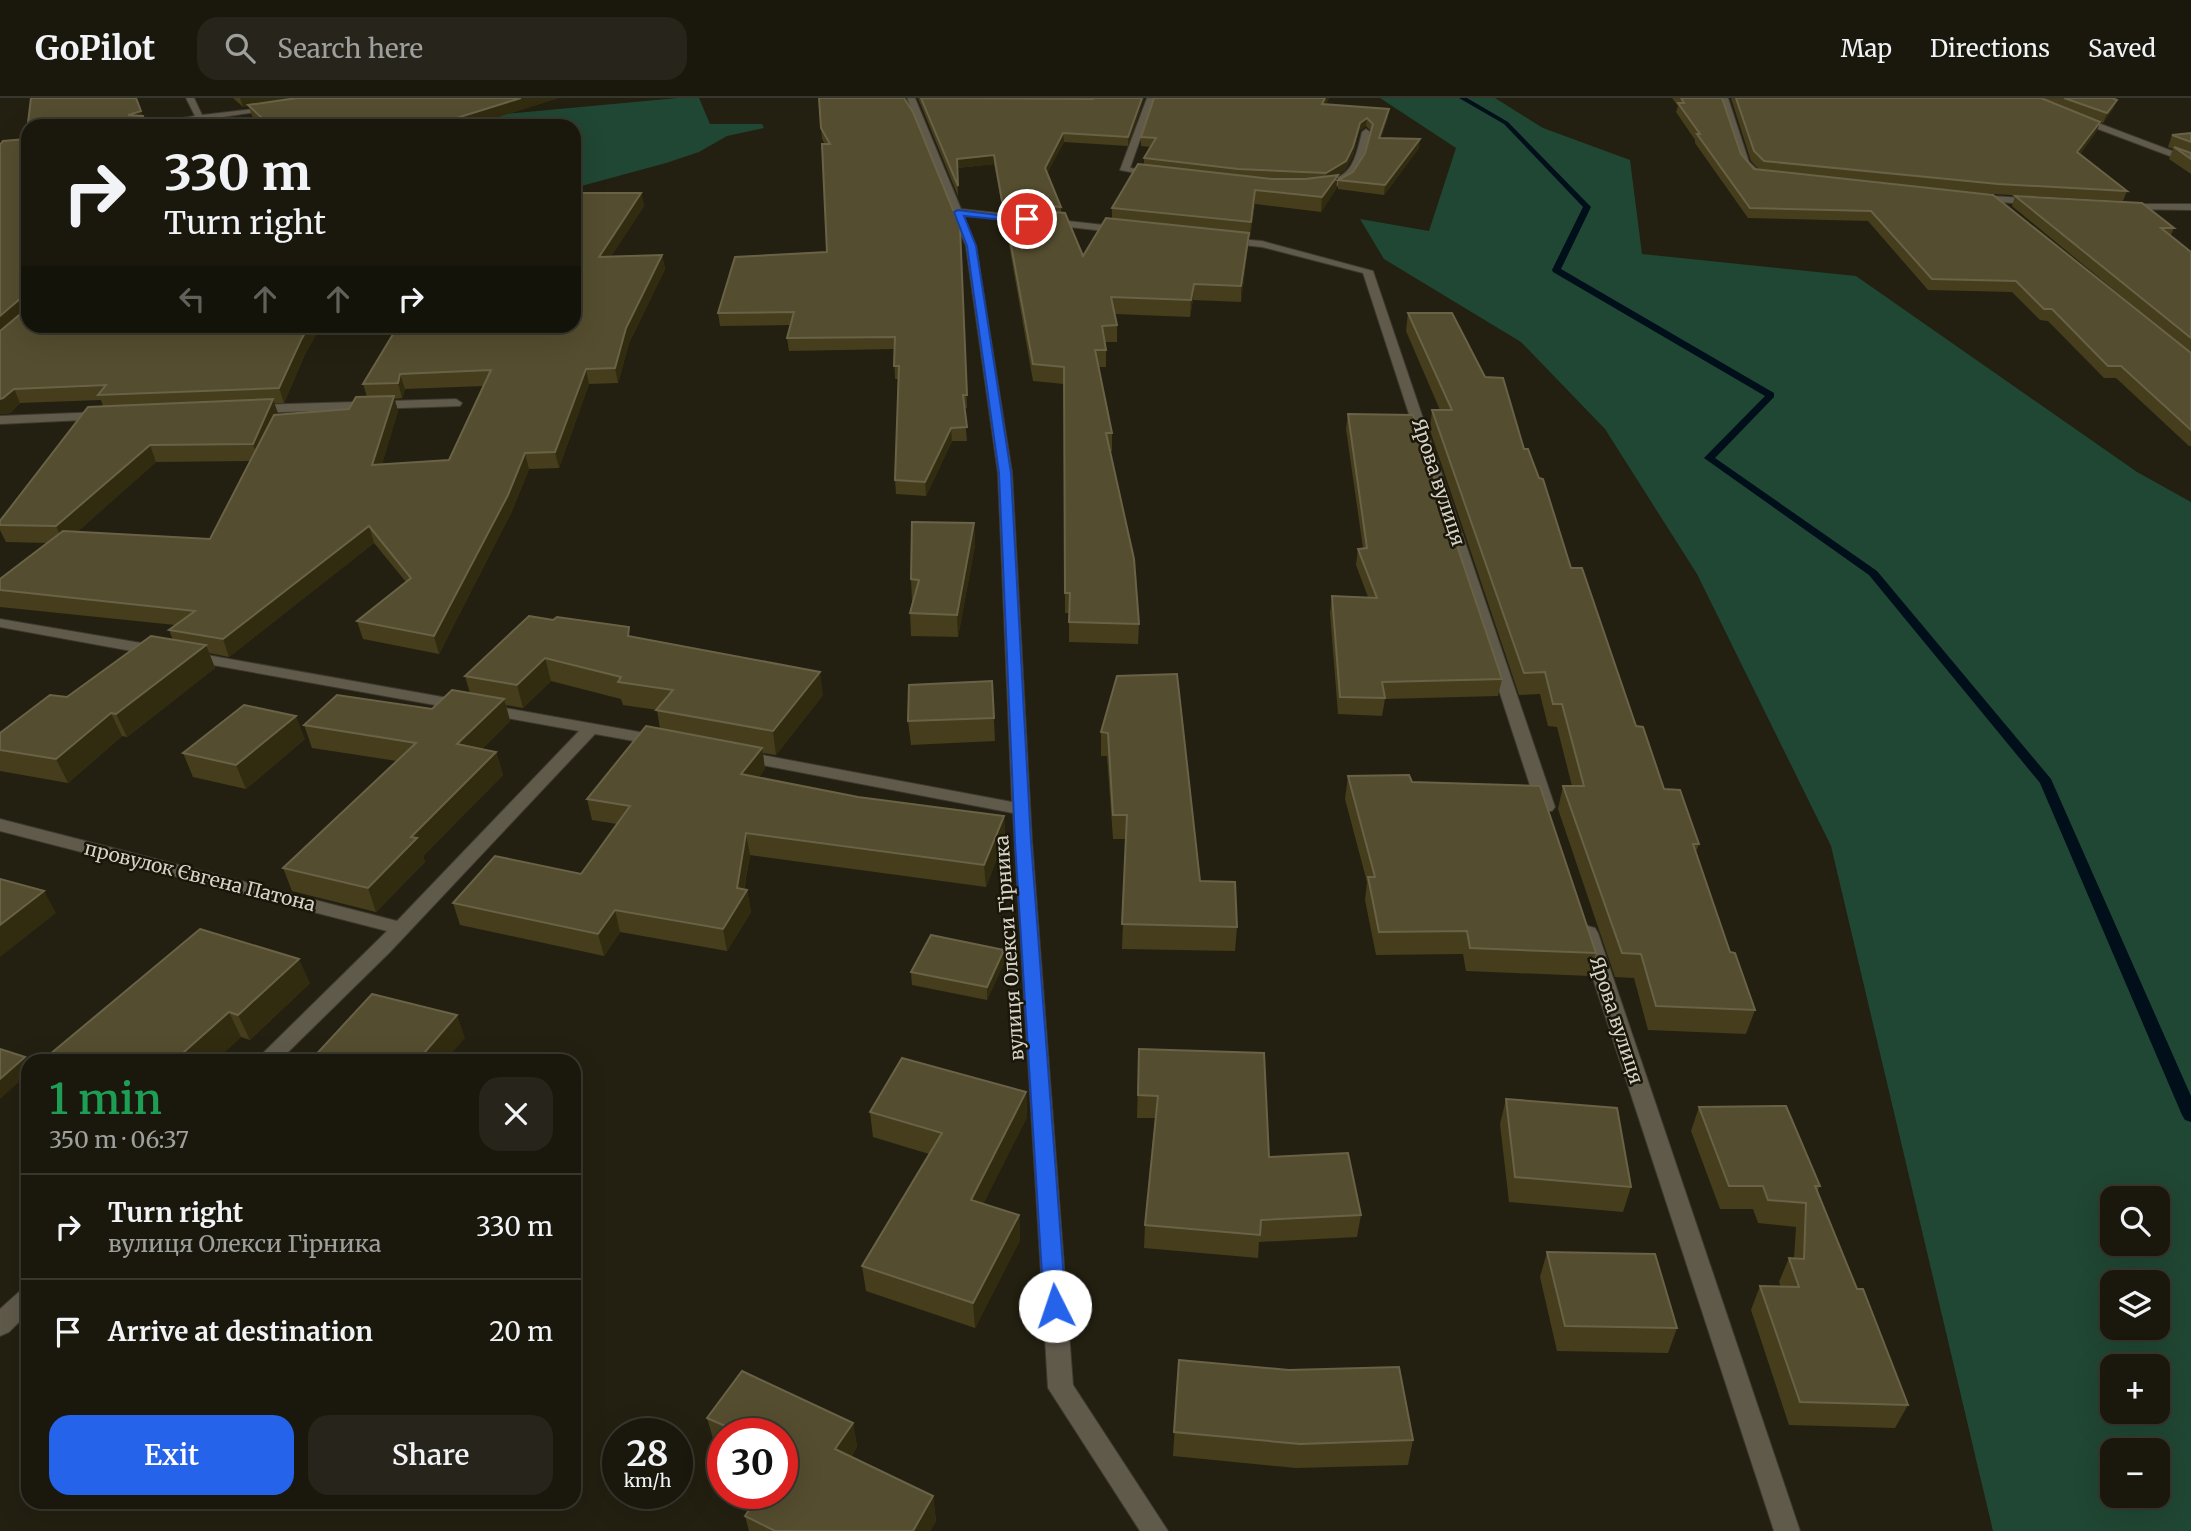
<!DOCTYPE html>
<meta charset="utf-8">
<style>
body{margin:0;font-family:Merriweather,serif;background:#27251b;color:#f1f3f6;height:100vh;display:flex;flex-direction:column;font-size:26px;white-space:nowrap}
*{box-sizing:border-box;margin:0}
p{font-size:23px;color:#9fa09d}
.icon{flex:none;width:38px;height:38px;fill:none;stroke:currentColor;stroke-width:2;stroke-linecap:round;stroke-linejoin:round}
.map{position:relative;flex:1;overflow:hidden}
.panel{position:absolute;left:21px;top:956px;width:560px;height:455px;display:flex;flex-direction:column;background:#1a180d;border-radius:21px;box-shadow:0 7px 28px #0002,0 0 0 2px #38372e}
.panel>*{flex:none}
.hud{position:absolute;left:21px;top:21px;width:560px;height:214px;border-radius:21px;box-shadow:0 7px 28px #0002,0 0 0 2px #38372e;background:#1a180d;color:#f1f3f6;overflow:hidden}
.controls{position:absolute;left:2100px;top:1088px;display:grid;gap:14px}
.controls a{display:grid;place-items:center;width:70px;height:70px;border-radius:14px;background:#1a180d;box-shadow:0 7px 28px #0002,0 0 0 2px #38372e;font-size:35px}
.speed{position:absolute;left:602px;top:1320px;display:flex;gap:14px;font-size:35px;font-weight:700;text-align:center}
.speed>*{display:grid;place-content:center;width:91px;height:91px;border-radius:50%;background:#1a180d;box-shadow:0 7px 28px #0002,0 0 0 2px #38372e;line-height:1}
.speed small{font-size:18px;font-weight:400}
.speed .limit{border:10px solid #d22;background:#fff;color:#111}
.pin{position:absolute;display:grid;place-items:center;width:60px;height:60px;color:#fff;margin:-30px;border:4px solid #fff;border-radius:50%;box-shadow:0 2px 7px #0007}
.me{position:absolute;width:77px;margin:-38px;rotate:356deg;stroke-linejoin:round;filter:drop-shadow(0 0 5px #0008)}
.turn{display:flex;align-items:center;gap:24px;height:147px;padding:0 28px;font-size:32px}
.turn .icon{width:91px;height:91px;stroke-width:2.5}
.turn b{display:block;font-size:49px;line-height:60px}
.lanes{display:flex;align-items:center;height:66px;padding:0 28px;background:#0003;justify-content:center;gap:35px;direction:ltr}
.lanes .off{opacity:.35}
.round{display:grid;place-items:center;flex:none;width:74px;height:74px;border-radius:21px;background:#27251b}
.headline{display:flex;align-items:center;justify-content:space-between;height:119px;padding:0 28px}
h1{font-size:42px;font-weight:600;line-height:52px;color:#1e9e55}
.button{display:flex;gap:14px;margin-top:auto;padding:14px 28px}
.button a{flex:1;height:80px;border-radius:21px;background:#2563eb;color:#fff;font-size:28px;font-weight:600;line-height:80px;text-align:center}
.button a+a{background:#27251b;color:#f1f3f6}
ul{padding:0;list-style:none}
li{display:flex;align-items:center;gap:21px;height:105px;padding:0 28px;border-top:2px solid #38372e}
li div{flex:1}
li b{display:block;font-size:26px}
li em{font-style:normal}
header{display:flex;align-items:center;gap:42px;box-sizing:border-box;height:98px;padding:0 35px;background:#1a180d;border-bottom:2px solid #38372e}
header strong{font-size:33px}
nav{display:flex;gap:38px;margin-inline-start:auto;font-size:24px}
.search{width:490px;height:63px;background:#27251b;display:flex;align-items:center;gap:18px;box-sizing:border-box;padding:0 24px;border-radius:21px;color:#9fa09d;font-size:26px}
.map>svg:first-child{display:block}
</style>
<header>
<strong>GoPilot</strong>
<div class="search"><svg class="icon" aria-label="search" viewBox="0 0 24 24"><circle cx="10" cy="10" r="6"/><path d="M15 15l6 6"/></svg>Search here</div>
<nav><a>Map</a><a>Directions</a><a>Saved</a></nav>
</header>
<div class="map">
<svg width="2191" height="1433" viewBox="0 0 2191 1433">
<rect width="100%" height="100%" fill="#232011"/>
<g fill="#204733" fill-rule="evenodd">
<path d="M678 0H699L710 26H762L764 30 727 38 699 54 666 65 574 90V28H476L506 16Z"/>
<path d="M1380 0H1495L1543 30 1630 62 1642 156 1856 178 2137 374 2191 404V1433H1993L1831 748 1697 476 1605 331 1521 244 1384 161 1360 121 1429 133 1456 50ZM2112 1101H2158V1146H2112ZM2112 1185H2158V1230H2112ZM2112 1269H2158V1314H2112ZM2112 1353H2158V1398H2112Z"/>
</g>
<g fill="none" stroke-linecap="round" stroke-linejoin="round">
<path fill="#010f1b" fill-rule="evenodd" d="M1459 0H1467L1508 24 1591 109 1561 171 1774 295V299L1715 360 1877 473 2051 681 2191 998V1024L2185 1022 2182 1017 2040 685 1869 477 1704 360 1765 298 1553 174 1552 172 1583 109 1504 26Z"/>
<defs>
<g id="street">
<path d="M186 0H194L202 17 271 9 275 11 203 22 199 28H191L193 24 135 28 195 18Z"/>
<path d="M907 0H915L961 111 1122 129 1127 132 1122 135 963 117 976 148 1012 375 1032 744 1073 1287 1168 1433H1140L1048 1290 1013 715 741 663 733 658 741 653 1012 704 998 375 966 148Z"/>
<path d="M1147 0H1155L1130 70 1159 74V78L1156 79 1120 72Z"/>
<path d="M1720 0H1728L1749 64 1759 73V77H1753L1741 65Z"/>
<path d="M2077 17 2191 60V66L2074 22Z"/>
<path d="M1366 31 1370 34C1363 67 1348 96 1310 91V87C1349 81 1353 72 1362 34Z"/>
<path d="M1978 97 2037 101 2042 104 2037 107 1975 102V98Z"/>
<path d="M2125 106H2191V112L2122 111 2120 109Z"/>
<path d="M1226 140 1262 143 1373 173 1555 709 1552 713H1540L1537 709 1363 175 1262 149 1222 145V141Z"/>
<path d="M456 301 462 305 460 308 252 315 246 311 252 307Z"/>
<path d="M101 314 105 315V321L0 326V318Z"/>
<path d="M0 521 159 548 167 553 159 558 0 529Z"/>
<path d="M190 554 662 638 670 643 662 648 595 636 390 854 280 962H258L261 957 387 833 0 733V721L397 823 579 633 185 562 182 559 185 556Z"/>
<path d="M1588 828 1595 830 1598 835 1800 1433H1774L1578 835 1581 830Z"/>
<path d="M28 1190V1215L9 1234 0 1238V1211L20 1193Z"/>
</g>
</defs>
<use href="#street" stroke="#3d3931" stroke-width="2"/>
<use href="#street" fill="#5f5a4a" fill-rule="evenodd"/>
</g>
<g fill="#453d1c" fill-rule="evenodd">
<path d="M31 0H136L146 28H28V228H321L305 256 284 305H274L278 317 349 311 356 299H367L363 286 398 228H574V95H641L644 108 611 158 662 157 665 171 629 245 618 285 589 286 559 370 529 371 512 413 439 556 363 541 357 523 406 484 374 445 229 559 209 555 215 570 127 639 122 638 68 685 0 673V635L50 597 67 599 151 538 173 542 169 532 175 527 0 509V481L47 445 6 444 0 432V423L88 309 103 308 101 302 20 305 10 315 0 316V47L3 43 26 41ZM484 288 449 362 382 366 398 313 394 301 402 300 405 291ZM250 363 210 441 77 434 156 364Z"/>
<path d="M233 0H558L470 28H150L254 20 252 18 249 9H243Z"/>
<path d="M918 0H1041L1093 1V0H1144L1128 48 1064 44 1047 75 1061 109V115L1083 158 1112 120V110L1144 66V60L1151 49 1141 48V39L1154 0H1329L1326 6 1388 19 1381 40 1419 50 1384 97 1338 91V82L1353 74 1365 55 1371 33 1366 28 1359 33 1353 58 1345 72 1336 78 1338 77 1336 91 1321 114 1255 106 1250 139H1249L1241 204 1193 202 1190 219 1115 216 1117 227V244H1105L1106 252V269H1099L1112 335V353H1110L1139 526 1138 546 1069 544V515H1065L1064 286 1033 283 1005 124 1004 113H1003L994 66 957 70 958 98Z"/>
<path d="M1672 0H1722L1741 56 1754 71 1760 72 1751 63 1731 0H2112L2117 2 2113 11 2103 25 2095 22 2097 33 2080 56 2127 93 2123 103 1994 96 1861 83 2160 230 2012 108 2015 98 2174 130 2171 137 2191 154V348H2189L2116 280H2104L2048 223 2040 222 2012 194 1928 192 1868 123 1748 120 1695 45V42L1676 14 1678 8Z"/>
<path d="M821 30 960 129 967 310H964L967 343H952L926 398 896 396 895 382 898 281H895L894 251 789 253 787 240 791 227 720 228 718 215 827 154 825 46 822 41Z"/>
<path d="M2191 35V76L2169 61 2173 51 2168 49 2172 37Z"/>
<path d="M1408 215 1485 279 1524 351 1571 470 1636 628 1664 691 1699 746 1696 754 1730 854 1755 912 1746 936 1648 932 1634 880 1615 879 1558 711 1563 688H1572L1557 629 1548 628 1540 596 1519 597 1430 332 1432 312H1440L1406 233Z"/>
<path d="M1348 316 1502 581 1498 598 1385 601 1382 618 1338 616 1330 515 1332 498 1368 499 1356 467 1358 451 1363 450 1346 331Z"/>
<path d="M974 425 975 447 958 539 911 538 910 515 912 504 911 481Z"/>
<path d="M631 539 823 597 776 657 763 655 765 671 759 679 858 699 1004 718 1005 739 986 789 750 757 744 792H747L751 814 727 853 620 834 604 858 460 827 453 805 581 776 617 726 592 722 587 701 660 631 657 612 623 607 621 601 551 583 523 610 506 607 510 623 482 651 496 654 503 677 423 758 425 764 376 814 292 793 283 770 397 663 312 650 304 627 432 611 470 595 465 578Z"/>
<path d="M1117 578 1200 783 1237 829 1235 853 1122 851 1126 741H1113L1107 658H1101V634Z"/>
<path d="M992 583 995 643 911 647 908 623Z"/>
<path d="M305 641 246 691 193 679 183 655Z"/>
<path d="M1348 678 1412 684 1596 855 1590 878 1466 873 1463 856 1376 857 1365 802 1367 784 1345 701Z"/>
<path d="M1004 852V865L987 902 912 887 911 874Z"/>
<path d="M310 885 250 942 241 939 216 962H43Z"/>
<path d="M1139 951 1269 1059 1361 1117 1357 1139 1259 1144 1258 1160 1144 1150 1145 1127 1155 1020H1137Z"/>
<path d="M1026 994 1027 1019 983 1106 1019 1117 1020 1142 975 1230 866 1193 862 1168 929 1056 873 1039 870 1014Z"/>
<path d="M1506 1001 1631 1089 1623 1114 1509 1104 1500 1026Z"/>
<path d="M1699 1009 1820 1088 1817 1094 1857 1191 1908 1307 1895 1330 1789 1327 1751 1212 1760 1188 1781 1189 1779 1184 1789 1160H1794L1796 1129 1758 1125 1753 1111H1720L1691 1033Z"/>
<path d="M1547 1154 1677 1230 1668 1255 1557 1253 1540 1179Z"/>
<path d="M28 1252V1267L22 1258Z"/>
<path d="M1179 1262 1413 1342 1408 1367 1296 1370 1173 1358Z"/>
<path d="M707 1320 853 1325 857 1349 851 1359 933 1398 936 1423 930 1433H749L745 1418 782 1395V1335H723V1348L714 1344Z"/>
</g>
<g fill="#312b10">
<path d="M240 0H317L248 7 249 9H243Z"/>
<path d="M521 0H558L470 28H431Z"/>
<path d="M1142 0H1144L1128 48V39Z"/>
<path d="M1325 0H1329L1321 15 1322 6Z"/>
<path d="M2117 2 2113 11 2103 25 2107 15Z"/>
<path d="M1389 11 1388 19 1378 49 1379 40Z"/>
<path d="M141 13 145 24 128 17Z"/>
<path d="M1367 20 1366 28 1359 33 1353 58 1345 72 1326 84V75L1360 25Z"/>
<path d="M2100 24 2097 33 2074 63 2077 54Z"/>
<path d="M1063 35 1064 44 1045 79V70Z"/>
<path d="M1420 41 1419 50 1384 97 1385 87Z"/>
<path d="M994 57V66L957 70V61Z"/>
<path d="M1338 77 1336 91 1321 114 1322 99Z"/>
<path d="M1255 92V106L1250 139 1251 124Z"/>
<path d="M641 95 644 108 602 173 599 159Z"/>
<path d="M1249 135 1248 150 1241 204V188Z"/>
<path d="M662 157 665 171 629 245 618 285 615 270 626 230Z"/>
<path d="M1194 186 1193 202 1190 219 1191 202Z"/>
<path d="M21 200 26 214 0 237V218Z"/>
<path d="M309 228H321L305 256 284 305 279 290 301 242Z"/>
<path d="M586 271 589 286 559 370 555 354Z"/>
<path d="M400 276 405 291 402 300 398 285Z"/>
<path d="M14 291 20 305 10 315 0 316V301Z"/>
<path d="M394 298 398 313 377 383 372 367Z"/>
<path d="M273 301 279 318 259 363 253 346Z"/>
<path d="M951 330 952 343 926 398 925 384Z"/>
<path d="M150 347 156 364 64 446 56 428Z"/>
<path d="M525 355 529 371 512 413 439 556 434 538Z"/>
<path d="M974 425 975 447 958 539 957 517Z"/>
<path d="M369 428 374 445 229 559 223 541Z"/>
<path d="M206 547 215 570 127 639 116 616Z"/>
<path d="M545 560 551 583 523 610 517 587Z"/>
<path d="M820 574 823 597 776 657 773 633Z"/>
<path d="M504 601 510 623 464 669 457 646Z"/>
<path d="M111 615 122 638 68 685 56 661Z"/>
<path d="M296 618 305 641 246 691 236 667Z"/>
<path d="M762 650 765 671 745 697 741 676Z"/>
<path d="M496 654 503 677 423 758 425 764 376 814 368 790 411 739Z"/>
<path d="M1004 718 1005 739 986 789 984 767Z"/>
<path d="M746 735 750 757 742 800 747 792 751 814 727 853 723 831 737 790Z"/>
<path d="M44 793 56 815 0 859V827Z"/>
<path d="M615 812 620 834 604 858 598 836Z"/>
<path d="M1004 852V865L987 902V889Z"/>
<path d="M299 861 310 885 250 942 238 917Z"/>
<path d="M229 914 241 939 216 962H175Z"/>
<path d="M457 917 465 940 446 962H418Z"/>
<path d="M25 959 28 964V976L0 1001V981Z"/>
<path d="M1026 994 1027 1019 973 1127 971 1102Z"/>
<path d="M1019 1117 1020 1142 975 1230 973 1205Z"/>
<path d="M853 1325 857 1349 840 1376 835 1351Z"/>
<path d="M933 1398 936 1423 930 1433H913Z"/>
</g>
<g fill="#554d2f" stroke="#696247" stroke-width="2">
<path d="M31 0H136L141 13 128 17 143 18 146 28H28V228H309L301 242 279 290 98 297 106 287 14 291 3 300 0 301V233L24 213V201L21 200 0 218V47L3 43 26 41Z"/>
<path d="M297 0H521L431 28H150L262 20 248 7Z"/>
<path d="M819 0H904L913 14 960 129 967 297H963L967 329 951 330 925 384 895 382 899 268H894L895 239 787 240 794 214 718 215 735 159 827 154 822 46H830L821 30Z"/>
<path d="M921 0 1093 1V0H1142L1128 39 1063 35 1045 70 1061 109 1002 103 994 57 957 61 958 88Z"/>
<path d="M1154 0H1325L1322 6 1389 11 1379 40 1420 41 1385 87 1338 82 1353 74 1365 55 1373 26 1367 20 1360 25 1353 49 1346 63 1326 75 1238 71 1144 60 1156 40 1141 39Z"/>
<path d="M1681 0H1722L1741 56 1754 71 1993 97 2191 255V332L2121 268H2108L2052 211H2044L2016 183 1932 181 1871 113 1750 110 1697 36H1700L1678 5H1684Z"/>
<path d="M1736 0H2041L2100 24 2077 54 2127 93 1998 86 1764 63 1754 53Z"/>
<path d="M2064 0H2112L2117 2 2107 15Z"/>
<path d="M2191 35V44L2172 37Z"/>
<path d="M2174 49 2191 55V61Z"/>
<path d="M1138 66 1273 81H1305L1338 77 1322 99 1255 92 1251 124 1112 110Z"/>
<path d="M574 95H641L599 159 662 157 626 230 615 270 586 271 555 354 525 355 508 397 434 538 357 523 411 480 369 428 223 541 169 532 195 513 0 492V481L63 433 210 441 274 317 349 311 356 299 394 298 372 367 449 362 491 272 400 276 398 285 363 286 398 228H574Z"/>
<path d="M2015 98 2142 105 2174 130H2161L2191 154V240Z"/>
<path d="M1004 109 1065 115 1083 158 1106 120 1249 135 1241 188 1194 186 1191 202 1111 199 1117 227 1102 228 1106 252H1095L1112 335H1106L1134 461 1139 526 1069 524 1070 495H1065L1064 269 1033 266Z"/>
<path d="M1408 215H1452L1485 279 1503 280 1524 351H1528L1539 380 1543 381 1571 470H1582L1636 628 1643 629 1664 691 1680 692 1699 746H1693L1730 854 1735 855 1755 912 1656 908 1641 856 1622 855 1563 688H1584L1562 606H1553L1545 574 1524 575 1432 312H1452Z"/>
<path d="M273 301 253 346 150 347 56 428 0 427V423L88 309Z"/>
<path d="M1348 316 1413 317 1502 581 1382 584 1385 600 1340 599 1332 498 1377 500 1358 451 1367 450Z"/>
<path d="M912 424 974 425 957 517 910 515 919 482 911 481Z"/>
<path d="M529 518 553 522 557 519 629 529 628 538 820 574 773 633 656 612 673 592 618 584 621 579 545 560 517 587 465 578Z"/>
<path d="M151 538 206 547 116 616 111 615 56 661 0 652V635L50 597 67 599Z"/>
<path d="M1177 576 1200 783 1235 784 1237 829 1122 826 1127 717H1113L1108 635 1101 634 1117 578Z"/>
<path d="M992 583 994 620 908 623 909 587Z"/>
<path d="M452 592 504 601 457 646 496 654 411 739 417 740 368 790 283 770 416 645 304 627 337 597 432 611Z"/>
<path d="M244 607 296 618 236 667 183 655Z"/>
<path d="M646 628 762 650 741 676 858 699 1004 718 984 767 746 735 737 790 747 792 723 831 615 812 598 836 453 805 495 758 581 776 630 708 587 701Z"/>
<path d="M1409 677 1412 684 1540 688 1596 855 1470 850 1467 833 1379 834 1368 779H1375L1348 678Z"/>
<path d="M0 781 44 793 0 827Z"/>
<path d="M200 831 299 861 238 917 229 914 175 962H43Z"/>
<path d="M931 837 1004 852 987 889 911 874Z"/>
<path d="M372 896 457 917 418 962H311Z"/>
<path d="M0 951 25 959 0 981Z"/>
<path d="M1139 951 1264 955 1269 1059 1348 1055 1361 1117 1261 1122 1260 1137 1145 1127 1158 998 1138 997Z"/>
<path d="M902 960 1026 994 971 1102 1019 1117 973 1205 862 1168 942 1035 870 1014Z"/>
<path d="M1506 1001 1617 1010 1631 1089 1515 1079Z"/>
<path d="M1786 1008 1820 1088H1815L1857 1191H1863L1908 1307 1800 1304 1760 1188 1799 1189 1789 1160 1804 1161 1806 1105 1768 1102 1763 1088H1729L1699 1009Z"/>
<path d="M1547 1154 1655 1156 1677 1230 1565 1228Z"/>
<path d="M28 1252V1261L22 1258Z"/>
<path d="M1179 1262 1289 1272 1399 1269 1413 1342 1300 1346 1174 1334Z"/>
<path d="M742 1273 853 1325 835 1351 933 1398 913 1433H775L745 1418 760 1395H782V1362L786 1357 782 1355V1335H741L707 1320Z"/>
</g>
<path fill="#2563eb" stroke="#184099" stroke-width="2" d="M958 112 1031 121 1027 124 964 118 976 148 1011 375 1031 744 1066 1208 1063 1215 1055 1218 1047 1215 1044 1208 1015 744 999 375 967 148 954 114Z"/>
<g text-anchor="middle" stroke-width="5" stroke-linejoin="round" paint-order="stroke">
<g font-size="19" fill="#d6d3ca" stroke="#1a1608">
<text transform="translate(1439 384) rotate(72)" y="7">Ярова вулиця</text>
<text transform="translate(200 778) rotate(14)" y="7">провулок Євгена Патона</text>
<text transform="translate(1009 850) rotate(-94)" y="7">вулиця Олекси Гірника</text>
<text transform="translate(1617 922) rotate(72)" y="7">Ярова вулиця</text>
</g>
</g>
</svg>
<div class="controls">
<a><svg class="icon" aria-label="search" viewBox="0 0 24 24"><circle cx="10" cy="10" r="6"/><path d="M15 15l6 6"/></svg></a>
<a><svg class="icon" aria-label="layers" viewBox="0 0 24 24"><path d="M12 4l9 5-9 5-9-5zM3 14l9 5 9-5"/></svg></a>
<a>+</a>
<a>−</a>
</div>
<div class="speed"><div>28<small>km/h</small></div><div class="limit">30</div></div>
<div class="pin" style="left:1027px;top:121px;background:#d93025"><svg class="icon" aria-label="arrive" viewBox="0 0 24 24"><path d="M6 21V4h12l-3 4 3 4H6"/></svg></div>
<svg class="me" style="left:1055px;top:1208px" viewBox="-20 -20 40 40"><circle r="19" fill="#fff"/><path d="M0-13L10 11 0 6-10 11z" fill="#2563eb"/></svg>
<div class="hud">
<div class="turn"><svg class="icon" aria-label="right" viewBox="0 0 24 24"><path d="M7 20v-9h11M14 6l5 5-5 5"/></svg><div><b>330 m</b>Turn right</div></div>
<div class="lanes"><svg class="icon off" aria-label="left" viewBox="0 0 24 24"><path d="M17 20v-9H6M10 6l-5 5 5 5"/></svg><svg class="icon off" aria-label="ahead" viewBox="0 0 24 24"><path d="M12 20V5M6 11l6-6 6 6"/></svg><svg class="icon off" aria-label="ahead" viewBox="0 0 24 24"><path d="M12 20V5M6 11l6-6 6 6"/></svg><svg class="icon" aria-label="right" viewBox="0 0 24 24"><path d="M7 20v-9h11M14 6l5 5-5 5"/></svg></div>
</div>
<section class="panel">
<div class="headline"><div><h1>1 min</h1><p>350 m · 06:37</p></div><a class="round"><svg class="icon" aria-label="close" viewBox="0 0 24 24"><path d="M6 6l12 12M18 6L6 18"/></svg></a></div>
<ul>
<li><svg class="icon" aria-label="right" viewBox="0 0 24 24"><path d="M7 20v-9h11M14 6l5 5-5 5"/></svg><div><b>Turn right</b><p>вулиця Олекси Гірника</p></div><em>330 m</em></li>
<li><svg class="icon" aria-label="arrive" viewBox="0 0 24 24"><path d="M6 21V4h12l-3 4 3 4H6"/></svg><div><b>Arrive at destination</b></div><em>20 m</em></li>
</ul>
<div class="button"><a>Exit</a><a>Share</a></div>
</section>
</div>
